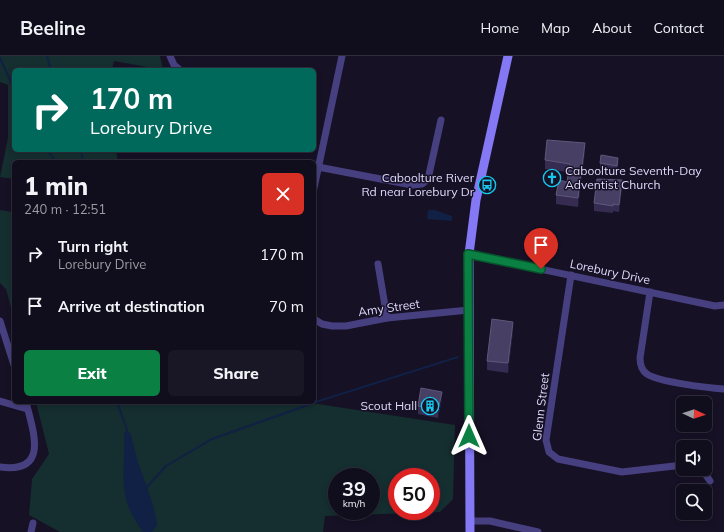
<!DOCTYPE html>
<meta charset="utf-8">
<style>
body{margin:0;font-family:Mulish,sans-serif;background:#191625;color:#f1f3f6;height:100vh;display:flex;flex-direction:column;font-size:15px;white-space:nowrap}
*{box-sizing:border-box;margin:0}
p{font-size:13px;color:#9c9ca3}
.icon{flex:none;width:22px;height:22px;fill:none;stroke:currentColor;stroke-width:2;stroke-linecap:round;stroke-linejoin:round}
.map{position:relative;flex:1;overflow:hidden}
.panel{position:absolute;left:12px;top:104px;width:304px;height:244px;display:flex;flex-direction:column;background:#100d1c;border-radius:6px;box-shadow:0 2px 6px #0003,0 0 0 1px #302d3b}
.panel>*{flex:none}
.hud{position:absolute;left:12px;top:12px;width:304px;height:84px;border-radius:6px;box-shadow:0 2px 6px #0003,0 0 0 1px #302d3b;background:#00695c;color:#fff;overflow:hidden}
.needle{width:26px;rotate:93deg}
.fabs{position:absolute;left:676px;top:340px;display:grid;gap:8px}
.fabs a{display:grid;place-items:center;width:36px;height:36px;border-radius:6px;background:#100d1c;box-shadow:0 2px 6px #0003,0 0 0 1px #302d3b;font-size:20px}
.speed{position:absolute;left:328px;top:412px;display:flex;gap:8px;font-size:20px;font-weight:700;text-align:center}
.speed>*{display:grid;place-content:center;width:52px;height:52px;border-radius:50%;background:#100d1c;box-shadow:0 2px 6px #0003,0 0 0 1px #302d3b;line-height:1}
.speed small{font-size:10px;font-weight:400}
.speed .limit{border:6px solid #d22;background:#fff;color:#111}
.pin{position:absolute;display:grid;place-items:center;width:34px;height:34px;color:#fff;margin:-41px -17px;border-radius:50% 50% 50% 0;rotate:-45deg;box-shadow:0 0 4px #0007}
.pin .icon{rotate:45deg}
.me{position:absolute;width:44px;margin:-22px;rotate:0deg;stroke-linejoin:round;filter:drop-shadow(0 0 3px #0008)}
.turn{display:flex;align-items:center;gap:14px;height:84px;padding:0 12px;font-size:18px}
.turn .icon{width:52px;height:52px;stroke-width:2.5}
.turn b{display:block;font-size:28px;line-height:34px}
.round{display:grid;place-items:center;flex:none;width:42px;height:42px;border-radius:6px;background:#191625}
.summary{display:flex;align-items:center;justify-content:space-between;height:68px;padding:0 12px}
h1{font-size:24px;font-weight:800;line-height:30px}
.primary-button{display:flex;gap:8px;margin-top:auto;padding:8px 12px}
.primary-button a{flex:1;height:46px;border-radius:6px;background:#0b8043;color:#fff;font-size:16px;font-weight:800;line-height:46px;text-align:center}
.primary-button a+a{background:#191625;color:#f1f3f6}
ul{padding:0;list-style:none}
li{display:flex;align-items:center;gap:12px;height:52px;padding:0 12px}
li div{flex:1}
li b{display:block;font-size:15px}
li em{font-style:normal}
header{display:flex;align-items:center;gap:24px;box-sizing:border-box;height:56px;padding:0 20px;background:#100d1c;border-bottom:1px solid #302d3b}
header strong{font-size:19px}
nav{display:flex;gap:22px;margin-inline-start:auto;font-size:14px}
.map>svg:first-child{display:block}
</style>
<header>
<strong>Beeline</strong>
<nav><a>Home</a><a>Map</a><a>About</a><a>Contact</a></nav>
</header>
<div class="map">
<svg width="724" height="476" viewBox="0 0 724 476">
<rect width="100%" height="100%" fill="#161125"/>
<g fill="#152e2f" fill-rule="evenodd">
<path d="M0 0H160L163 14 114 5 112 14H14V94H116L118 106H14V123L0 121 8 82V29L0 26Z"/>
<path d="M14 149V263L6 233 0 227V154L12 156Z"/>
<path d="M36 346H305L455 369 453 443 440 456 325 460 323 476H60L29 459 32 423 49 398ZM337 421H371V455H337ZM397 421H431V455H397Z"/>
</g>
<g fill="#112045">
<path d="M428 154H435L452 160V165L427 163Z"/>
<path d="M128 375 131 379C134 390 136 402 140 412 147 432 154 448 157 469L152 476H143C115 438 126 420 124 377Z"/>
</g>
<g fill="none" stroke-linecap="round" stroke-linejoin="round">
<g stroke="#112045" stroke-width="2">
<path d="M47 0 51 14"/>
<path d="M0 2 14 33"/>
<path d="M47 94 56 106"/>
<path d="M81 94 83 106"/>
<path d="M117 346 128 377"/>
<path d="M146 432 166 410 212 383 322 344 458 301"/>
</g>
<g stroke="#474080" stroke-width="7">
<path d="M170 0 174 9 180 14"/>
<path d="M318 111 412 129 422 128 428 123 441 64"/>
<path d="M314 132 342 0"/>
<path d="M469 198 715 250 724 249"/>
<path d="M378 208 387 262"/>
<path d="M571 219 546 384 549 396 558 403 622 416 683 409"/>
<path d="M650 236 640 302C640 308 641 314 647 318 658 326 709 332 724 333"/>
<path d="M314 263 322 268 332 270H346L387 262 469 254"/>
<path d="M0 265 14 309"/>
<path d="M0 345 27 353"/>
<path d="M0 411C50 418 33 375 26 346"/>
<path d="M702 413 710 425"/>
<path d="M470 465H490L538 476"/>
<path d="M31 476 33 467"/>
</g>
<path stroke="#8478f4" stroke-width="9" d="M470 476 469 198 476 144 508 0"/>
</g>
<g fill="#362c52">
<path d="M585 95 578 151 556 148V139L567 126 568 116 545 113V104Z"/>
<path d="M600 107H618L617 115 600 112Z"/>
<path d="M622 132 619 156 613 155V157L594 155V147Z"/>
<path d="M513 275 508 317 487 314V305Z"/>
<path d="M442 343 438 362 418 358V350Z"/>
</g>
<g fill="#211938">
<path d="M585 87V95L578 151V142Z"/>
<path d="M622 124V132L619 156V149Z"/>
<path d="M513 266V275L508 317V307Z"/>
<path d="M442 336V343L438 362V354Z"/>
</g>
<g fill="#483f64" stroke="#60577c">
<path d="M547 84 585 87 578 142 556 139 559 124 567 126 570 108 545 104Z"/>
<path d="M601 99 618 102 617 110 600 107Z"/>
<path d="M597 123 622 124 619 149 613 148V150L594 147Z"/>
<path d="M492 263 513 266 508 307 487 305Z"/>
<path d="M421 332 442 336 438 354 418 350Z"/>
</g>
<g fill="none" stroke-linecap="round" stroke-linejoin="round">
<defs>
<path id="route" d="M469 380 468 198 541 213"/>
</defs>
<use href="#route" stroke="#07532c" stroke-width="10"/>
<use href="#route" stroke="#0b8043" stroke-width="7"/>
</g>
<defs>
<symbol id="church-ring" viewBox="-11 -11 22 22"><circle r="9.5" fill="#161125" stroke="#15c7ec" stroke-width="1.5"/><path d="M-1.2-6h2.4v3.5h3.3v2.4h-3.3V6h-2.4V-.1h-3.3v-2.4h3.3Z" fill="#15c7ec"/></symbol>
<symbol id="bus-ring" viewBox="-11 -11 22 22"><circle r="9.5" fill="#161125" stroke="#15c7ec" stroke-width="1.5"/><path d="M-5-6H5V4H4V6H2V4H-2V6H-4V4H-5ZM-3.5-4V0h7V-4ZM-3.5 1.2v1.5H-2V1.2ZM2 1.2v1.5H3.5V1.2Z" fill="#15c7ec"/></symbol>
<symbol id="building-ring" viewBox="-11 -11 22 22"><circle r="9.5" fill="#161125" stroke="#15c7ec" stroke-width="1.5"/><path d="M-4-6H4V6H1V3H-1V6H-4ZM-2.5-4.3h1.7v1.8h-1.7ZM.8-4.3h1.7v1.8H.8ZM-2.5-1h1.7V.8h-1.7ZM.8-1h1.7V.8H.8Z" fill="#15c7ec"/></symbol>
</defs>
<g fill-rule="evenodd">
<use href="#church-ring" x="542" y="112" width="20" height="20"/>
<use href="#bus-ring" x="477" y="119" width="20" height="20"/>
<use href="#building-ring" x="420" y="340" width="20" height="20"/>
</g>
<g text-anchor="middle" stroke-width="3" stroke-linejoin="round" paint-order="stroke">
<g font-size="12" fill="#dfd9fc" stroke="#161125" text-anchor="end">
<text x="565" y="119" text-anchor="start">Caboolture Seventh-Day<tspan x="565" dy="14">Adventist Church</tspan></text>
<text x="474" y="126">Caboolture River<tspan x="474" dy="14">Rd near Lorebury Dr</tspan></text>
<text x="417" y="354">Scout Hall</text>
</g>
<g font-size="12" fill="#dfd9fc" stroke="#161125">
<text transform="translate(610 216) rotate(12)" y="4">Lorebury Drive</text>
<text transform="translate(389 252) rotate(-8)" y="4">Amy Street</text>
<text transform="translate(541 351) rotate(-83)" y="4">Glenn Street</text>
</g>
</g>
</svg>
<div class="fabs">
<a><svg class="needle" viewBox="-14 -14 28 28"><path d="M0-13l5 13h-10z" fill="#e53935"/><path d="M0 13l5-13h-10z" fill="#9c9ca3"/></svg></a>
<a><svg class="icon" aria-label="sound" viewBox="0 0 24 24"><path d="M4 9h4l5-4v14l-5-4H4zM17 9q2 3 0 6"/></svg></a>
<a><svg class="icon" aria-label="search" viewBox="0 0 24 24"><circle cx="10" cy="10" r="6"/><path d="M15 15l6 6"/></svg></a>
</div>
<div class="speed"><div>39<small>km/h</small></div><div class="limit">50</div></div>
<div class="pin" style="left:541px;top:213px;background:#d93025"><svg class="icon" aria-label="arrive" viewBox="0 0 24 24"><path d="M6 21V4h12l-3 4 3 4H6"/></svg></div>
<svg class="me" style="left:469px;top:380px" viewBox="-20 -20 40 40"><path d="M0-17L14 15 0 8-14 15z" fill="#0b8043" stroke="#fff" stroke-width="4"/></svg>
<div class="hud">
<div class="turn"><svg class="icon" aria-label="right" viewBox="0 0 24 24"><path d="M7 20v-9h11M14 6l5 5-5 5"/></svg><div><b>170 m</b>Lorebury Drive</div></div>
</div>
<section class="panel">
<div class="summary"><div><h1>1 min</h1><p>240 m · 12:51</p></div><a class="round" style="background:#d93025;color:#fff"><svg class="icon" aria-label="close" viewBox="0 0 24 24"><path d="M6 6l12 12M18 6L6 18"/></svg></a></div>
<ul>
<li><svg class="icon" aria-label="right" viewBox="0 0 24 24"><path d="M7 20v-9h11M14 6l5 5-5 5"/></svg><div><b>Turn right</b><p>Lorebury Drive</p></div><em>170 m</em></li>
<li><svg class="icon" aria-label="arrive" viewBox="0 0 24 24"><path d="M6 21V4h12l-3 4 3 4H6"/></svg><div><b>Arrive at destination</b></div><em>70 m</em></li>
</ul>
<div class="primary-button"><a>Exit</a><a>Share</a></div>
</section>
</div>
